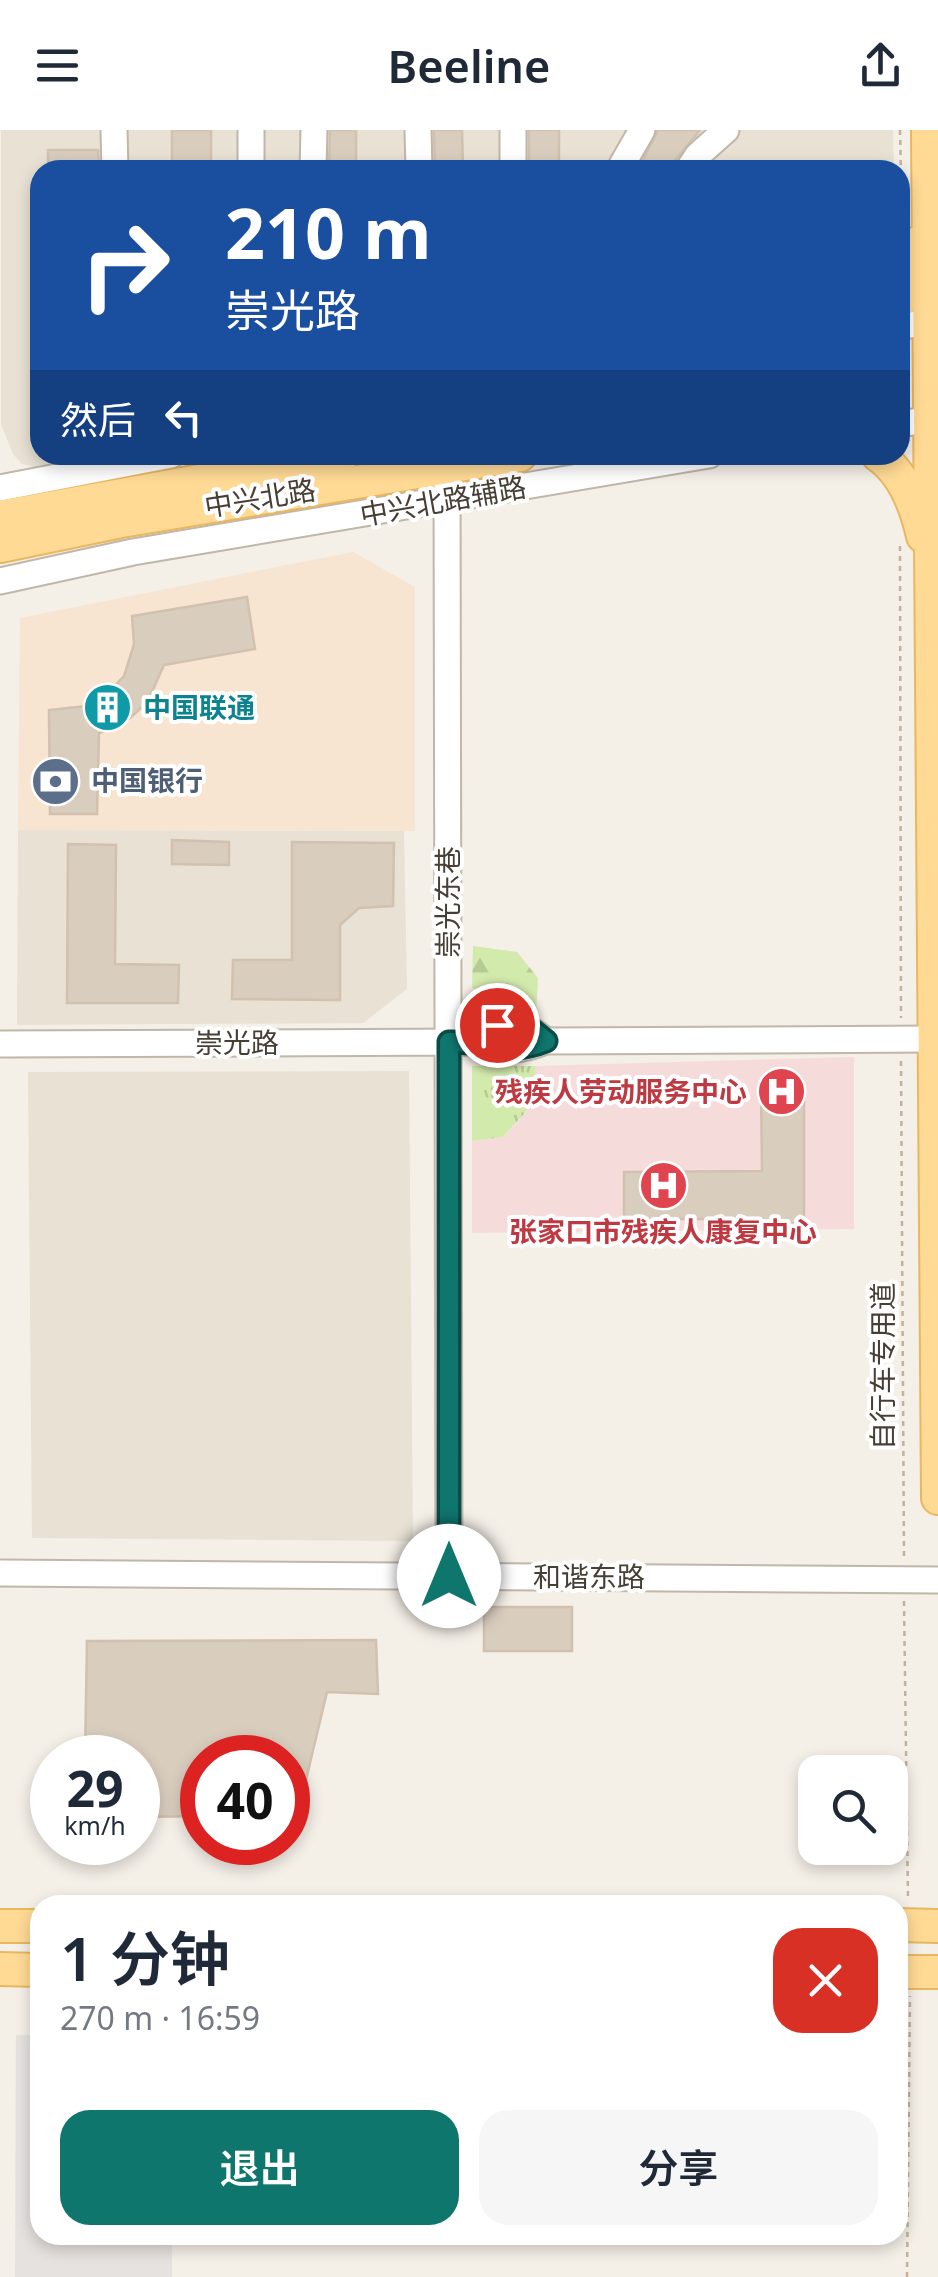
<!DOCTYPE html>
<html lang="zh">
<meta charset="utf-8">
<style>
body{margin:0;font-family:"Noto Sans","Noto Sans SC",sans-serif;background:#f6f6f7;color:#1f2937;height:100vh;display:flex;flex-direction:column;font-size:38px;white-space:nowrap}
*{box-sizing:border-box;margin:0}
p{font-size:32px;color:#747a83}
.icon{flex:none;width:55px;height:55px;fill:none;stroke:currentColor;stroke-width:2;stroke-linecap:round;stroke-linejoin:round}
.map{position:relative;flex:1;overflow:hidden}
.details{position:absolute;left:30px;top:1765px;width:878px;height:350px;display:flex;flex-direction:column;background:#fff;border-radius:30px;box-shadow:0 5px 15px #0003}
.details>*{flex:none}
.top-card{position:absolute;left:30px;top:30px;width:880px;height:305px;border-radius:30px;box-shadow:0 5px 15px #0003;background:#1a4fa0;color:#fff;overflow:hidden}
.fabs{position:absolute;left:798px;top:1625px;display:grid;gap:20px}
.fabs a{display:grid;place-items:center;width:110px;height:110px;border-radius:20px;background:#fff;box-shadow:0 5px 15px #0003;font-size:50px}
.speed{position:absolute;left:30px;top:1605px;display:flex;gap:20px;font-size:50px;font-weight:700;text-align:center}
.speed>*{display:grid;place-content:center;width:130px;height:130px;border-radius:50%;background:#fff;box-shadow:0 5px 15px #0003;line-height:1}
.speed small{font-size:25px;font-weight:400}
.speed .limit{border:15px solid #d22;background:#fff;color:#111}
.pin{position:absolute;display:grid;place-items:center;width:85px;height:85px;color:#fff;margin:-42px;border:5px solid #fff;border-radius:50%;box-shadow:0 2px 10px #0007}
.me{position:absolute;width:110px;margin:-55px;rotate:0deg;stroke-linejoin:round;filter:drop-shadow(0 0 8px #0008)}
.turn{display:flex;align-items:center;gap:35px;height:210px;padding:0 30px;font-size:45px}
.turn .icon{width:130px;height:130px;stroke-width:2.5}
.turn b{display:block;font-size:70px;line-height:85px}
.then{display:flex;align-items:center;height:95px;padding:0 30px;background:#0003;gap:20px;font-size:38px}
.round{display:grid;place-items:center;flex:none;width:105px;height:105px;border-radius:30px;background:#f6f6f7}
.headline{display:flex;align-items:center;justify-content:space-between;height:170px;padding:0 30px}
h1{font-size:60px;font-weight:600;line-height:75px}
.primary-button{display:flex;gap:20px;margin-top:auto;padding:20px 30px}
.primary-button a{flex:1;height:115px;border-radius:30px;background:#0f766e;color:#fff;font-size:40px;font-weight:600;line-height:115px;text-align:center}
.primary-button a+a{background:#f6f6f7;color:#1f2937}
header{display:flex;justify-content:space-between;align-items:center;height:130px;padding:0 30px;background:#fff;font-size:45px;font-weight:600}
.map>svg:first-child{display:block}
</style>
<header><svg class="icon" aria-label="menu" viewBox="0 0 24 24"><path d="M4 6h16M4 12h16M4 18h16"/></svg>Beeline<svg class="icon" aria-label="share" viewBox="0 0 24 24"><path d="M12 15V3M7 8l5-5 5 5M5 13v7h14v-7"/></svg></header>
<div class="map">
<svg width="938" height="2147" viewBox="0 0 938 2147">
<defs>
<pattern id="grass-tufts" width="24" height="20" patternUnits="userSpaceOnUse" patternTransform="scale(2.5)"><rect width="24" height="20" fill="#d3eaad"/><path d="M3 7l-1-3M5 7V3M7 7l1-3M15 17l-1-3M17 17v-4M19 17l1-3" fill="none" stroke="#b6ca95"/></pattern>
<pattern id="forest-firs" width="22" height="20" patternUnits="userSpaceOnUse" patternTransform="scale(2.5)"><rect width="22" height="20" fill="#d3eaad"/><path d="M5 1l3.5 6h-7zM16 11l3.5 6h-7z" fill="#b6ca95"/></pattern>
</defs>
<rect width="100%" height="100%" fill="#f4efe7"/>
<g fill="#e8e1d4">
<path d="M1 0H893L894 40H40V325H128L44 339 22 334 13 324 1 294Z"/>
<path d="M18 700 404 701 407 859 363 893 17 895Z"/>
<path d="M409 941 413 1411 32 1408 28 942Z"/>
</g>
<path fill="#f7e4d1" d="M353 422 415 457V701L18 700 20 488Z"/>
<path fill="#f5dbda" d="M854 927V1099L472 1103V1011L504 1007 532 975 536 936Z"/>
<path fill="url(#grass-tufts)" d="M472 936H536L532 975 503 1007 472 1011Z"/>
<path fill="url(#forest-firs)" d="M473 816 517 822 538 848 536 884 472 858Z"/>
<path fill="#e5e2df" d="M16 1905H40V2105H172V2147H15Z"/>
<g fill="#d9cdbe" stroke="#d1c1ae" stroke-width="2.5">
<rect x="172" y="0" width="39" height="40"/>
<path d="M330 0H356V40H329Z"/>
<path d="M434 0H462L463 40H435Z"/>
<rect x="529" y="0" width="30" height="40"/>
<path d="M658 0H700L667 40H638Z"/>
<path d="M48 20H98L99 40H48Z"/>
<path d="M247 467 255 519 164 535 147 573 123 594 99 603 97 684H50L49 580 86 576 108 563 124 546 134 514 132 486Z"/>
<path d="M172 710 229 712V735L172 734Z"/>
<path d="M292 712 394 713 393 776 359 778 340 795V870L232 869 233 830H292Z"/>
<path d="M68 714 116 715 115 834 179 835 178 873H67Z"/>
<path d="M761 958H804V1094H762V1089H624V1042L762 1041Z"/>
<rect x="484" y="1477" width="88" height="44"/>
<path d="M376 1510 378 1564 327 1562 293 1704H288V1628H202V1686L138 1687V1628H85L87 1511Z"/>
</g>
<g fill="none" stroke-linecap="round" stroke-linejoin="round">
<defs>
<g id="minor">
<path d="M114 0 115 40"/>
<path d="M251 0V40"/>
<path d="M418 0 419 40"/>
<path d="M513 0V40"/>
<path d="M313 40 314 0"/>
<path d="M619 40 642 0"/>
<path d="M688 40 698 25 726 0"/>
<path d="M900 197 938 189"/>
<path d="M900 294 938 288"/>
<path d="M447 337 449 1446"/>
<path d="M0 358 171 325"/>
<path d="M0 451 133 422 709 325"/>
<path d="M474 912C504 889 516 887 546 911"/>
<path d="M0 914 474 912C500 922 520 922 546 911L935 909"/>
<path d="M0 1443 938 1450"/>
</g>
<g id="major">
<path d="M928 0 938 1368"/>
<path d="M900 171 910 149 917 113"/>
<path d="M878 325C904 343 916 375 923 406"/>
<path d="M0 387 343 325"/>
<path d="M0 416 121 391 520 325"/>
<path d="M898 1795 938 1796"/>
<path d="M0 1796H40"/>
<path d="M0 1839 40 1840"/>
<path d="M898 1842H938"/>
</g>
</defs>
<use href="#minor" stroke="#c0b6a9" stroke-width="29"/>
<use href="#major" stroke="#e9b75f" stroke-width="36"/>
<g stroke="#c3b199" stroke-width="2.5" stroke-dasharray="5 5" stroke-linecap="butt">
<path d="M900 0 902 93"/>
<path d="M900 416 901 888"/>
<path d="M901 931 904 1428"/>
<path d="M904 1471 908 1768"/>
<path d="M907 2147 910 1866"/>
</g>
<use href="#minor" stroke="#fff" stroke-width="25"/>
<use href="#major" stroke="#ffda95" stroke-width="32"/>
</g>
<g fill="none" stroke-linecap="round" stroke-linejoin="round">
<defs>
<path id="route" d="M449 1446V912C487 911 507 927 546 911L526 895H497"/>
</defs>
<use href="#route" stroke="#0a4d48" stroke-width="25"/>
<use href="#route" stroke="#0f766e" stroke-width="18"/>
</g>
<defs>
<symbol id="building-disc" viewBox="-11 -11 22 22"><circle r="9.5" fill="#0f9aa8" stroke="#fff"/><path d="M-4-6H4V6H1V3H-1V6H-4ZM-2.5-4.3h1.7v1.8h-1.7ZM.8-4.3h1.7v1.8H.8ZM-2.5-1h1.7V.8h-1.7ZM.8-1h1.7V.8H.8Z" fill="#fff"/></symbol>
<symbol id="bank-disc" viewBox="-11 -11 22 22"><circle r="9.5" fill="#5c6f8a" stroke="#fff"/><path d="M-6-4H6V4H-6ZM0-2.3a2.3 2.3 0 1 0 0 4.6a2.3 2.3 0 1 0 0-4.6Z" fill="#fff"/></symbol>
<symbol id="hospital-disc" viewBox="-11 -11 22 22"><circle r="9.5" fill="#e0444e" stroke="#fff"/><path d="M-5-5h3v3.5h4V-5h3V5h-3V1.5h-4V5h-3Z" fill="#fff"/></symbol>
</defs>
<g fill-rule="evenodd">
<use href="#building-disc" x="80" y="550" width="55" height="55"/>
<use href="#bank-disc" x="28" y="624" width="55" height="55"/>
<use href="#hospital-disc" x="754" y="934" width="55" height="55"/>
<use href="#hospital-disc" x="636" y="1028" width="55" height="55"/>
</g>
<g text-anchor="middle" stroke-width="8" stroke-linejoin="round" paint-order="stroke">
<g font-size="28" fill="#473f35" stroke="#fff">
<text transform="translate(260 368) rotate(-9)" y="10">中兴北路</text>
<text transform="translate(443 371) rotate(-10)" y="10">中兴北路辅路</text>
<text transform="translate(448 772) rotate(-90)" y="10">崇光东巷</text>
<text x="237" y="923">崇光路</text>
<text transform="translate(883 1236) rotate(-90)" y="10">自行车专用道</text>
<text x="589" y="1457">和谐东路</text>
</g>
<g font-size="28" font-weight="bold" fill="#0d838f" stroke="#fff" text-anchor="start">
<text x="143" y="588">中国联通</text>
</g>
<g font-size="28" font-weight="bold" fill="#4e5e75" stroke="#fff" text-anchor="start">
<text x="91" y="661">中国银行</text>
</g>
<g font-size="28" font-weight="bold" fill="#be3a42" stroke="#fff" text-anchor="end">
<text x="747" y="972">残疾人劳动服务中心</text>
<text x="663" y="1112" text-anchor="middle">张家口市残疾人康复中心</text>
</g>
</g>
</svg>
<div class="fabs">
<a><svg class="icon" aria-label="search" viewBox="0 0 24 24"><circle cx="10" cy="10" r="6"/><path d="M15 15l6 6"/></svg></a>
</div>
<div class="speed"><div>29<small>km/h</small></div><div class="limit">40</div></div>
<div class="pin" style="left:497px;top:895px;background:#d93025"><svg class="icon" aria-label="arrive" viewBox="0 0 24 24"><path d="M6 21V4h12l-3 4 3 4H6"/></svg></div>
<svg class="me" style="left:449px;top:1446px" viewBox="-20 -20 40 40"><circle r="19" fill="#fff"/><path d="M0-13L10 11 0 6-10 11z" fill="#0f766e"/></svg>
<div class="top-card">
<div class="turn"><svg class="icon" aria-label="right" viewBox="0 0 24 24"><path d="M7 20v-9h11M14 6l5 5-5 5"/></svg><div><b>210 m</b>崇光路</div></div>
<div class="then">然后<svg class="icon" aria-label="left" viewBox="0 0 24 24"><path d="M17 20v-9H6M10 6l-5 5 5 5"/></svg></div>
</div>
<section class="details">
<div class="headline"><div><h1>1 分钟</h1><p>270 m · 16:59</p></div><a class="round" style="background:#d93025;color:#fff"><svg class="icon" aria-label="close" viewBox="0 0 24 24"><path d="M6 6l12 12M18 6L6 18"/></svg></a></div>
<div class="primary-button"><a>退出</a><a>分享</a></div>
</section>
</div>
